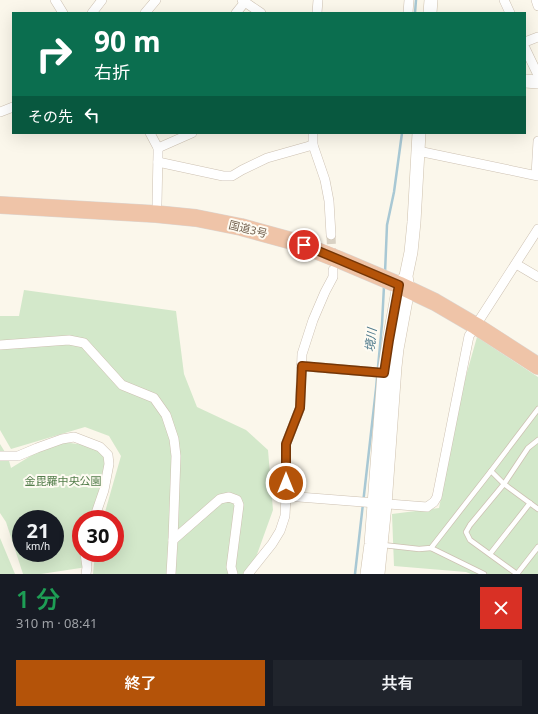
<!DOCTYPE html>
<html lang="ja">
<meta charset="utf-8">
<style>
body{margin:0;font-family:"Noto Sans","Noto Sans JP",sans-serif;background:#20242c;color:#f1f3f6;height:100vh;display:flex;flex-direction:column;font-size:15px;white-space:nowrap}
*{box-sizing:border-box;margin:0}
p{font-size:13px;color:#9ea1a6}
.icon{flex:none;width:22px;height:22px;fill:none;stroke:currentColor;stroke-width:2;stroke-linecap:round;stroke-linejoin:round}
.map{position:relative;height:574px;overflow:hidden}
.side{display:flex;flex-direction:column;background:#171b24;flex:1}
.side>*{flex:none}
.guide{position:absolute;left:12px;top:12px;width:514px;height:122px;border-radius:0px;box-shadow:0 4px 16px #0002;background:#0b6e4f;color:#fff;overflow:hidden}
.speed{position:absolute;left:12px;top:510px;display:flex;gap:8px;font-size:20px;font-weight:700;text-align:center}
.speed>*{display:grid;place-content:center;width:52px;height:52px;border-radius:50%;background:#171b24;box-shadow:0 4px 16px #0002;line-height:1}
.speed small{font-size:10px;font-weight:400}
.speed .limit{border:6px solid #d22;background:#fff;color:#111}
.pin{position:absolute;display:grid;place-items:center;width:34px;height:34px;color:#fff;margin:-17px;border:2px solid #fff;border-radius:50%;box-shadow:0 1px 4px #0007}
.me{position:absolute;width:44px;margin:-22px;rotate:0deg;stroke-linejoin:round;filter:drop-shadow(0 0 3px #0008)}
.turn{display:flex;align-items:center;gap:14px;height:84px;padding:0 16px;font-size:18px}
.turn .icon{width:52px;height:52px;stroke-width:2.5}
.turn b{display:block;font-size:28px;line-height:34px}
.then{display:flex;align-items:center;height:38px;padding:0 16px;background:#0003;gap:8px;font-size:15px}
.round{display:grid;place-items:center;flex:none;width:42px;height:42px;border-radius:0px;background:#20242c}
.overview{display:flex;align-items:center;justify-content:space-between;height:68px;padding:0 16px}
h1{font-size:24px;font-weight:600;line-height:30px;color:#1e9e55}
.cta{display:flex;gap:8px;margin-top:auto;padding:8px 16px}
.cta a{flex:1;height:46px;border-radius:0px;background:#b45309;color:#fff;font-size:16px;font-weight:600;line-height:46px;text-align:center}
.cta a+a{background:#20242c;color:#f1f3f6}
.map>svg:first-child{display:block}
</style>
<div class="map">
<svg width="538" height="574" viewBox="0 0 538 574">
<rect width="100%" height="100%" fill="#fbf7eb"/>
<g fill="#d3e8ca" fill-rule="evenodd">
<path d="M24 290 176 311 184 374 197 407 246 430 268 450 273 510 250 574H93L95 553H115V519H103L121 456 109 436 85 427 11 449 0 430V316H19Z"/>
<path d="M477 337 538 377V574H471L466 572 394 566 392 514 439 508 464 383Z"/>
<path d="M55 441 100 447 109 464 93 519H81V553L87 567 41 574H23L6 522 0 513V444L8 457 11 468ZM21 519H55V553H21Z"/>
<path d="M0 538 15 574H0Z"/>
</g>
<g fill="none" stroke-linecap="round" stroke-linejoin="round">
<g stroke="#a8c8d4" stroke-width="2.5">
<path d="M415 13 416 0"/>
<path d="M385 273 387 225 394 192 402 133"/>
<path d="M355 574 376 389 382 324 384 286"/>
</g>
<path stroke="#d9d2c4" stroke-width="9" stroke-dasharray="9 4.5" stroke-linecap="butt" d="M331 235 332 259"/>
<defs>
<g id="lane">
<path d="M491 471 504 484 538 509"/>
<path d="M383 545 419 549 431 548 491 471 538 409"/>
<path d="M431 548 484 574"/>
<path d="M490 554 530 503"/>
<path d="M517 574 470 540 466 532 470 525 504 484 528 448 538 440"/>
<path d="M517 574 538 547"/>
</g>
<g id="street">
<path d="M55 0 63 13"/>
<path d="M242 0 261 13"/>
<path d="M504 0 510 13"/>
<path d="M536 0 538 6"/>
<path d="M92 13 102 0"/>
<path d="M145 13 156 0"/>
<path d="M236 13 245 2"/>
<path d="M317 13 318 0"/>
<path d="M408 13 409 0"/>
<path d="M525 42 538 37"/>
<path d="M525 48 538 75"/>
<path d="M0 112 13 107"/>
<path d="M150 133 158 148V154L157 204"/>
<path d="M313 133V145L325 180 329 201 331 235"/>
<path d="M158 148 192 133"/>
<path d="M418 151 538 176"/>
<path d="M158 162 223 176H232L242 170 267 158 313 145"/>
<path d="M536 175 538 141"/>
<path d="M516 264 538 277"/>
<path d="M0 345 69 340 84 343 122 385 154 398 166 415 174 439 176 456 173 540 171 574"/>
<path d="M301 366 384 373"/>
<path d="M0 456H18L37 448 62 439 74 437 100 447 108 455 109 464 104 490 94 519"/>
<path d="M286 496 427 507 434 502 437 497 469 336 538 229"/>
<path d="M173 540 220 499 229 497 237 500 239 505 231 567 233 574"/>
<path d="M85 553 87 567 86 574"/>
<path d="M248 574 272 544 280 531 285 516 286 496V444L300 408 302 354 313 320 325 292 333 277V270"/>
</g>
<g id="secondary">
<path d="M430 13 431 0"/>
<path d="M525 81 538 82"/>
<path d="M367 574 371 544 384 373 389 341 399 285 405 278"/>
<path d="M378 574 385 505 395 367 397 349 408 289 406 276 411 252 414 222 419 133"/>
</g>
<path id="highway" d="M0 205 156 214 196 218 241 227 292 241 340 260 399 285 435 302 476 326 538 366"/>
</defs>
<use href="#lane" stroke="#cdc1b2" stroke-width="6"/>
<use href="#street" stroke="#cdc1b2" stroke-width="10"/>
<use href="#secondary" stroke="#cfc2af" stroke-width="14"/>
<use href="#highway" stroke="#dbd6d2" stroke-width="18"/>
<use href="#lane" stroke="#fff" stroke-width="4.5"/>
<use href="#street" stroke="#fff" stroke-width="9"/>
<use href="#secondary" stroke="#fff" stroke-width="13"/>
<use href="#highway" stroke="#efc4a8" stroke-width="17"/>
</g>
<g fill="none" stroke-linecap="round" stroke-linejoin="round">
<defs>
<path id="route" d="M286 483V444L300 408 302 366 384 373 389 340 399 285 340 260 304 245"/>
</defs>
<use href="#route" stroke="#753606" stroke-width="10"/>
<use href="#route" stroke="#b45309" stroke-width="7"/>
</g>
<g text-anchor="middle" stroke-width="4" stroke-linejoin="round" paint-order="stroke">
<g font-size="11" fill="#746250" stroke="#fefbf2">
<text transform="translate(248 229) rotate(14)" y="4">国道3号</text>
</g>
<g font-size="11" fill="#547e4c" stroke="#fefbf2">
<text x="63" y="485">金毘羅中央公園</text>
</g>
<g font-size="12" font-style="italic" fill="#4f7a8c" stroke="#fefbf2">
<text transform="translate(371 340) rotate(-84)" y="4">境川</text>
</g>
</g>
</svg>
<div class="speed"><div>21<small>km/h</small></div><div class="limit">30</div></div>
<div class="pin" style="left:304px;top:245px;background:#d93025"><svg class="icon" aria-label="arrive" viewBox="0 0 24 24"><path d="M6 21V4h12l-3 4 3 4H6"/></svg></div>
<svg class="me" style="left:286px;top:483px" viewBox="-20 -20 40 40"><circle r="17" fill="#b45309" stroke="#fff" stroke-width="3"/><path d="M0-11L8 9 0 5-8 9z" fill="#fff"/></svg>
<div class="guide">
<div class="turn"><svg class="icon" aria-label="right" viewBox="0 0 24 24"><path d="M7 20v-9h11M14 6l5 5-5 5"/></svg><div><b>90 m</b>右折</div></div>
<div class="then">その先<svg class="icon" aria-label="left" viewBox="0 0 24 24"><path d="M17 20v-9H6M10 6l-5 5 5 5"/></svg></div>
</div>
</div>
<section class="side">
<div class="overview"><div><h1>1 分</h1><p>310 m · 08:41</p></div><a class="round" style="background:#d93025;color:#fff"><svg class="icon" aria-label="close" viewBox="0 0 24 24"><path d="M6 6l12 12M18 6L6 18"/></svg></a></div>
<div class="cta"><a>終了</a><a>共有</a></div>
</section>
